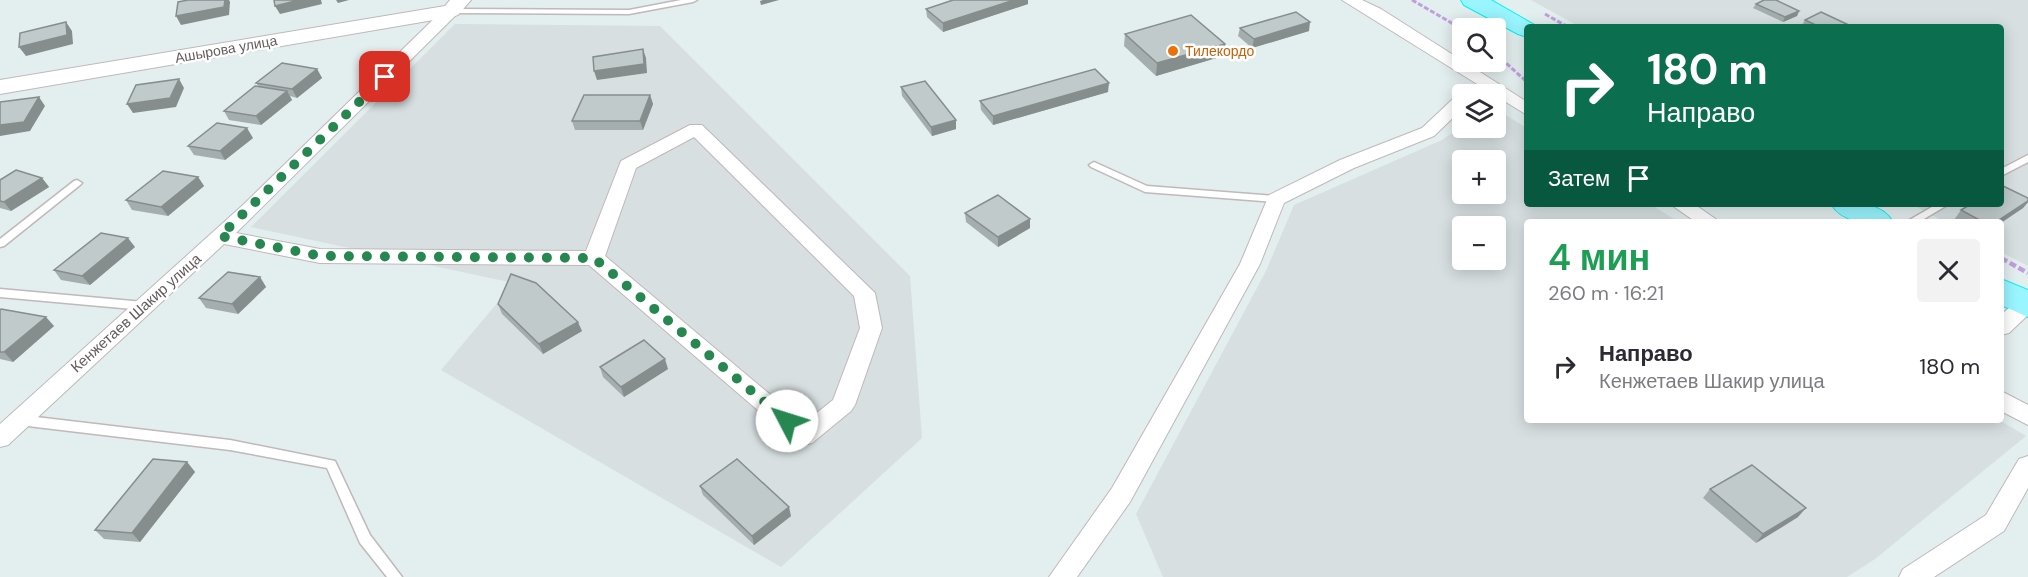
<!DOCTYPE html>
<html lang="ru">
<meta charset="utf-8">
<style>
body{margin:0;font-family:"DM Sans",sans-serif;background:#f2f2f3;color:#2b2b33;height:100vh;display:flex;flex-direction:column;font-size:22px;white-space:nowrap}
*{box-sizing:border-box;margin:0}
p{font-size:20px;color:#7c7c81}
.icon{flex:none;width:33px;height:33px;fill:none;stroke:currentColor;stroke-width:2;stroke-linecap:round;stroke-linejoin:round}
.map{position:relative;flex:1;overflow:hidden}
.sheet{position:absolute;left:1524px;top:219px;width:480px;height:204px;display:flex;flex-direction:column;background:#fff;border-radius:6px;box-shadow:0 3px 15px #0003}
.sheet>*{flex:none}
.top-card{position:absolute;left:1524px;top:24px;width:480px;height:183px;border-radius:6px;box-shadow:0 3px 15px #0003;background:#0b6e4f;color:#fff;overflow:hidden}
.tools{position:absolute;left:1452px;top:18px;display:grid;gap:12px}
.tools a{display:grid;place-items:center;width:54px;height:54px;border-radius:6px;background:#fff;box-shadow:0 3px 15px #0003;font-size:30px}
.pin{position:absolute;display:grid;place-items:center;width:51px;height:51px;color:#fff;margin:-26px;border-radius:12px;box-shadow:0 3px 9px #0006}
.me{position:absolute;width:66px;margin:-33px;rotate:310deg;stroke-linejoin:round;filter:drop-shadow(0 0 4px #0008)}
.turn{display:flex;align-items:center;gap:21px;height:126px;padding:0 24px;font-size:27px}
.turn .icon{width:78px;height:78px;stroke-width:2.5}
.turn b{display:block;font-size:42px;line-height:51px}
.then{display:flex;align-items:center;height:57px;padding:0 24px;background:#0003;gap:12px;font-size:22px}
.round{display:grid;place-items:center;flex:none;width:63px;height:63px;border-radius:6px;background:#f2f2f3}
.headline{display:flex;align-items:center;justify-content:space-between;height:102px;padding:0 24px}
h1{font-size:36px;font-weight:600;line-height:45px;color:#1e9e55}
ul{padding:0;list-style:none}
li{display:flex;align-items:center;gap:18px;height:90px;padding:0 24px}
li div{flex:1}
li b{display:block;font-size:22px}
li em{font-style:normal}
.map>svg:first-child{display:block}
</style>
<div class="map">
<svg width="2028" height="577" viewBox="0 0 2028 577">
<rect width="100%" height="100%" fill="#e3eeef"/>
<g fill="#d7dfe0" fill-rule="evenodd">
<path d="M1531 0H2028V266L2001 252V222H1945L1911 204H2001V27H1580Z"/>
<path d="M455 24 660 26 910 276 922 438 781 567 441 370 514 283 251 227Z"/>
<path d="M1496 109 1527 128V204H1650L1679 222H1527V420H1999L2026 436 1875 559 1847 577H1163L1136 514 1266 271 1294 205 1442 140 1462 126 1496 128ZM1462 160H1496V194H1462ZM1462 226H1496V260H1462Z"/>
</g>
<g fill="none" stroke-linecap="round" stroke-linejoin="round">
<defs>
<g id="service">
<path d="M681 0H697L693 2 629 14 451 13 447 11 451 9 629 10Z"/>
<path d="M2028 155V162L2001 176V169Z"/>
<path d="M1094 162 1147 186 1276 196 1281 199 1276 202 1145 192 1091 167 1089 165Z"/>
<path d="M77 180 82 183 80 185 4 246 0 247V239L74 181Z"/>
<path d="M1937 204H1949L1919 222H1906Z"/>
<path d="M0 289 144 302 149 306 144 310 0 297Z"/>
<path d="M19 415 230 440 335 461 370 535 402 577H387L360 543 327 468 230 450 19 425 15 423 13 420 15 417Z"/>
</g>
<g id="minor">
<path d="M1342 0H1362L1381 9 1527 102V115Z"/>
<path d="M451 6 459 11 457 14 236 233 320 249 586 251 621 161 690 125H702L875 293 882 328 855 405 851 411 812 443 804 445 796 443 589 265 320 263 224 244 8 445 0 447V424L244 204 445 8ZM694 137 854 296 860 328 833 400 804 423 605 256 636 168Z"/>
<path d="M1462 95V109L1434 136 1354 168 1284 203 1260 264 1130 502 1077 577H1049L1112 488 1240 264 1269 195 1340 160 1422 128 1456 96Z"/>
<path d="M1670 204H1694L1720 222H1696Z"/>
<path d="M2028 297V315L2009 333 2001 335V315L2019 299Z"/>
<path d="M2001 391 2028 405V425L2001 411Z"/>
<path d="M2028 456V488L2004 531 1934 577H1899L1903 569 1986 515 2019 459Z"/>
</g>
<path id="tertiary" d="M450 0H471L458 15 451 17 0 94V80L445 6Z"/>
<g id="trunk">
<path d="M1461 0H1491L1538 27H1527V37L1518 34 1464 5Z"/>
<path d="M1831 204C1854 204 1880 200 1893 222 1871 222 1845 226 1831 204Z"/>
<path d="M2001 279 2028 290V317L2001 305Z"/>
</g>
</defs>
<use href="#service" stroke="#c0b8b9" stroke-width="3"/>
<use href="#minor" stroke="#c0b8b9" stroke-width="2"/>
<use href="#tertiary" stroke="#c0b8b9" stroke-width="2"/>
<use href="#trunk" stroke="#00f2f2" stroke-width="2"/>
<g stroke="#c29fdc" stroke-width="3" stroke-dasharray="5 2" stroke-linecap="butt">
<path d="M1412 0 1462 29"/>
<path d="M1545 14 1568 27"/>
<path d="M1496 54 1527 82"/>
</g>
<path stroke="#c29fdc" stroke-width="4.5" stroke-dasharray="7 3" stroke-linecap="butt" d="M2001 258 2028 273"/>
<use href="#service" fill="#fff" fill-rule="evenodd"/>
<use href="#minor" fill="#fff" fill-rule="evenodd"/>
<use href="#tertiary" fill="#fff" fill-rule="evenodd"/>
<use href="#trunk" fill="#99f5ff" fill-rule="evenodd"/>
</g>
<g fill="#a5aeae">
<path d="M953 0H1028V4L943 32 927 17 926 9Z"/>
<path d="M1756 4 1799 11 1797 16 1783 22 1753 8Z"/>
<path d="M1805 20 1853 27H1801Z"/>
<path d="M1240 28 1309 31 1252 48 1238 36Z"/>
<path d="M1125 34 1225 44 1223 56 1156 76 1124 46Z"/>
<path d="M317 69 322 78 297 98 290 96 292 100 261 125 229 120 224 111 259 87 256 83Z"/>
<path d="M901 87 956 120V129L932 136 902 96Z"/>
<path d="M1108 92 993 125 981 110 980 101Z"/>
<path d="M650 95 653 104 643 130H575L572 121Z"/>
<path d="M253 138 225 160 194 155 188 146Z"/>
<path d="M198 177 204 186 168 216 132 210 126 200Z"/>
<path d="M42 178 49 187 11 211 0 208V180Z"/>
<path d="M2028 198V202L2023 208 2001 222H1958L1954 220 1961 210Z"/>
<path d="M965 213 1030 228 998 247 966 222Z"/>
<path d="M135 247 90 285 61 280 54 270Z"/>
<path d="M260 277 266 287 238 314 206 308 199 298Z"/>
<path d="M498 304 582 331 543 354 502 314Z"/>
<path d="M0 310 54 326 13 362 0 359Z"/>
<path d="M600 367 668 369 624 397 603 377Z"/>
<path d="M187 462 195 472 140 542 104 539 95 530Z"/>
<path d="M700 486 791 516 754 545 703 495Z"/>
<path d="M1710 489 1798 517 1756 543 1703 498Z"/>
</g>
<g fill="#868d8d">
<path d="M225 0H229L230 2 229 15 181 25 176 16Z"/>
<path d="M299 0H321L322 4 280 14 275 6Z"/>
<path d="M336 0H349L338 3Z"/>
<path d="M763 0H779L761 5 760 1Z"/>
<path d="M1014 0H1028V4L943 32V23Z"/>
<path d="M1799 11 1797 16 1783 22 1785 17Z"/>
<path d="M66 22 72 31 73 44 26 56 19 47Z"/>
<path d="M1310 22 1309 31 1252 48 1254 39Z"/>
<path d="M1225 44 1223 56 1156 76 1157 63Z"/>
<path d="M643 49 646 58 647 73 597 80 594 71Z"/>
<path d="M317 69 322 78 297 98 292 89Z"/>
<path d="M179 79 184 88 176 107 133 113 127 104Z"/>
<path d="M1109 83 1108 92 993 125V116Z"/>
<path d="M287 91 292 100 261 125 256 116Z"/>
<path d="M650 95 653 104 643 130 640 121Z"/>
<path d="M39 97 45 106 30 131 0 136V125Z"/>
<path d="M956 120V129L932 136 931 127Z"/>
<path d="M247 128 253 138 225 160 220 151Z"/>
<path d="M198 177 204 186 168 216 161 207Z"/>
<path d="M42 178 49 187 11 211 4 202Z"/>
<path d="M2028 201V202L2023 208 2001 223V222H1996Z"/>
<path d="M1030 219V228L998 247V237Z"/>
<path d="M128 238 135 247 90 285 82 276Z"/>
<path d="M260 277 266 287 238 314 232 304Z"/>
<path d="M46 317 54 326 13 362 4 352Z"/>
<path d="M578 322 582 331 543 354 539 344Z"/>
<path d="M665 359 668 369 624 397 621 387Z"/>
<path d="M187 462 195 472 140 542 132 533Z"/>
<path d="M789 507 791 516 754 545 752 536Z"/>
<path d="M1806 508 1798 517 1756 543 1763 534Z"/>
</g>
<g fill="#c0caca" stroke="#868d8d" stroke-width="1.5">
<path d="M188 0H225L224 7 176 16 178 2Z"/>
<path d="M274 0H299L275 6Z"/>
<path d="M953 0H1014L943 23 926 9Z"/>
<path d="M1764 0H1776L1799 11 1785 17 1756 4Z"/>
<path d="M1296 12 1310 22 1254 39 1240 28Z"/>
<path d="M1821 12 1853 27H1820L1805 20Z"/>
<path d="M1191 15 1225 44 1157 63 1125 34Z"/>
<path d="M66 22 67 35 19 47 20 33Z"/>
<path d="M643 49 644 64 594 71 593 57Z"/>
<path d="M282 63 317 69 292 89 256 83Z"/>
<path d="M1095 69 1109 83 993 116 980 101Z"/>
<path d="M179 79 170 98 127 104 136 85Z"/>
<path d="M925 81 956 120 931 127 901 87Z"/>
<path d="M255 86 287 91 256 116 224 111Z"/>
<path d="M584 95H650L640 121H572Z"/>
<path d="M39 97 24 122 0 125V102Z"/>
<path d="M217 123 247 128 220 151 188 146Z"/>
<path d="M16 170 42 178 4 202 0 201V180Z"/>
<path d="M163 171 198 177 161 207 126 200Z"/>
<path d="M2001 185 2028 198V201L1996 222H1983L1961 210 1971 204H2001Z"/>
<path d="M998 195 1030 219 998 237 965 213Z"/>
<path d="M101 233 128 238 82 276 54 270Z"/>
<path d="M228 272 260 277 232 304 199 298Z"/>
<path d="M511 274 536 283 578 322 539 344 498 304Z"/>
<path d="M1 309 46 317 4 352H0V310Z"/>
<path d="M644 340 665 359 621 387 600 367Z"/>
<path d="M153 459 187 462 132 533 95 530Z"/>
<path d="M737 459 789 507 752 536 700 486Z"/>
<path d="M1752 465 1806 508 1763 534 1710 489Z"/>
</g>
<g fill="none" stroke-linecap="round" stroke-linejoin="round">
<path stroke="#268751" stroke-width="10" stroke-dasharray="0 18" d="M385 77 220 236 321 256 594 258 787 421"/>
</g>
<circle fill="#e8710a" stroke="#fff" stroke-width="2" cx="1173" cy="51" r="6"/>
<g text-anchor="middle" stroke-width="5" stroke-linejoin="round" paint-order="stroke">
<g font-size="14" fill="#655b5c" stroke="#fff">
<text transform="translate(226 49) rotate(-10)" y="5">Ашырова улица</text>
</g>
<g font-size="14" fill="#c56008" stroke="#fff" text-anchor="start">
<text x="1185" y="56">Тилекордо</text>
</g>
<g font-size="15" fill="#655b5c" stroke="#fff">
<text transform="translate(136 313) rotate(-42)" y="5">Кенжетаев Шакир улица</text>
</g>
</g>
</svg>
<div class="tools">
<a><svg class="icon" aria-label="search" viewBox="0 0 24 24"><circle cx="10" cy="10" r="6"/><path d="M15 15l6 6"/></svg></a>
<a><svg class="icon" aria-label="layers" viewBox="0 0 24 24"><path d="M12 4l9 5-9 5-9-5zM3 14l9 5 9-5"/></svg></a>
<a>+</a>
<a>−</a>
</div>
<div class="pin" style="left:385px;top:77px;background:#d93025"><svg class="icon" aria-label="arrive" viewBox="0 0 24 24"><path d="M6 21V4h12l-3 4 3 4H6"/></svg></div>
<svg class="me" style="left:787px;top:421px" viewBox="-20 -20 40 40"><circle r="19" fill="#fff"/><path d="M0-13L10 11 0 6-10 11z" fill="#268751"/></svg>
<div class="top-card">
<div class="turn"><svg class="icon" aria-label="right" viewBox="0 0 24 24"><path d="M7 20v-9h11M14 6l5 5-5 5"/></svg><div><b>180 m</b>Направо</div></div>
<div class="then">Затем<svg class="icon" aria-label="arrive" viewBox="0 0 24 24"><path d="M6 21V4h12l-3 4 3 4H6"/></svg></div>
</div>
<section class="sheet">
<div class="headline"><div><h1>4 мин</h1><p>260 m · 16:21</p></div><a class="round"><svg class="icon" aria-label="close" viewBox="0 0 24 24"><path d="M6 6l12 12M18 6L6 18"/></svg></a></div>
<ul>
<li><svg class="icon" aria-label="right" viewBox="0 0 24 24"><path d="M7 20v-9h11M14 6l5 5-5 5"/></svg><div><b>Направо</b><p>Кенжетаев Шакир улица</p></div><em>180 m</em></li>
</ul>
</section>
</div>
